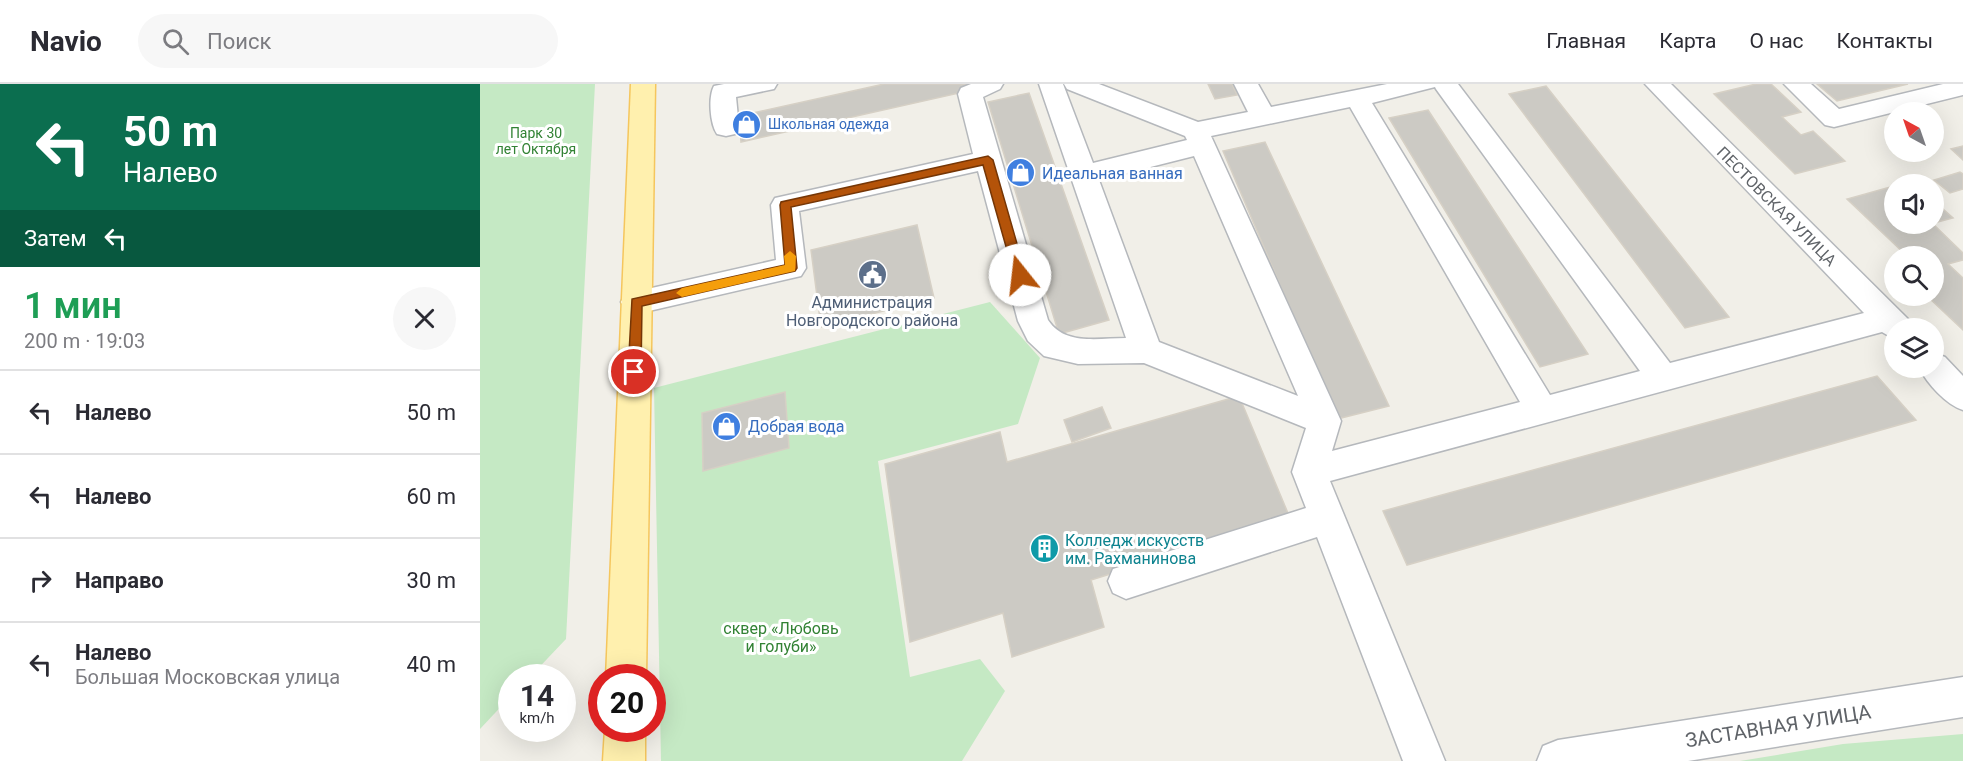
<!DOCTYPE html>
<html lang="ru">
<meta charset="utf-8">
<style>
body{margin:0;font-family:Roboto,sans-serif;background:#f7f7f7;color:#2b2b33;height:100vh;display:flex;flex-direction:column;font-size:22px;white-space:nowrap}
*{box-sizing:border-box;margin:0}
p{font-size:20px;color:#7c7c81}
.icon{flex:none;width:33px;height:33px;fill:none;stroke:currentColor;stroke-width:2;stroke-linecap:round;stroke-linejoin:round}
.map{position:relative;flex:1;overflow:hidden}
.side{display:flex;flex-direction:column;background:#fff;width:480px}
.side>*{flex:none}
.top-card{background:#0b6e4f;color:#fff;overflow:hidden}
.needle{width:39px;rotate:320deg}
.controls{position:absolute;left:1404px;top:18px;display:grid;gap:12px}
.controls a{display:grid;place-items:center;width:60px;height:60px;border-radius:50%;background:#fff;box-shadow:0 6px 24px #0002;font-size:30px}
.speed{position:absolute;left:18px;top:580px;display:flex;gap:12px;font-size:30px;font-weight:700;text-align:center}
.speed>*{display:grid;place-content:center;width:78px;height:78px;border-radius:50%;background:#fff;box-shadow:0 6px 24px #0002;line-height:1}
.speed small{font-size:15px;font-weight:400}
.speed .limit{border:9px solid #d22;background:#fff;color:#111}
.pin{position:absolute;display:grid;place-items:center;width:51px;height:51px;color:#fff;margin:-26px;border:3px solid #fff;border-radius:50%;box-shadow:0 2px 6px #0007}
.me{position:absolute;width:66px;margin:-33px;rotate:344deg;stroke-linejoin:round;filter:drop-shadow(0 0 4px #0008)}
.turn{display:flex;align-items:center;gap:21px;height:126px;padding:0 24px;font-size:27px}
.turn .icon{width:78px;height:78px;stroke-width:2.5}
.turn b{display:block;font-size:42px;line-height:51px}
.then{display:flex;align-items:center;height:57px;padding:0 24px;background:#0003;gap:12px;font-size:22px}
.round{display:grid;place-items:center;flex:none;width:63px;height:63px;border-radius:32px;background:#f7f7f7}
.headline{display:flex;align-items:center;justify-content:space-between;height:102px;padding:0 24px}
h1{font-size:36px;font-weight:600;line-height:45px;color:#1e9e55}
ul{padding:0;list-style:none}
li{display:flex;align-items:center;gap:18px;height:84px;padding:0 24px;border-top:2px solid #e1e1e2}
li div{flex:1}
li b{display:block;font-size:22px}
li em{font-style:normal}
header{display:flex;align-items:center;gap:36px;box-sizing:border-box;height:84px;padding:0 30px;background:#fff;border-bottom:2px solid #e1e1e2}
header strong{font-size:28px}
nav{display:flex;gap:33px;margin-inline-start:auto;font-size:21px}
.search{width:420px;height:54px;background:#f7f7f7;display:flex;align-items:center;gap:15px;box-sizing:border-box;padding:0 21px;border-radius:33px;color:#7c7c81;font-size:22px}
main{display:flex;flex:1;min-height:0}
.map>svg:first-child{display:block}
</style>
<header>
<strong>Navio</strong>
<div class="search"><svg class="icon" aria-label="search" viewBox="0 0 24 24"><circle cx="10" cy="10" r="6"/><path d="M15 15l6 6"/></svg>Поиск</div>
<nav><a>Главная</a><a>Карта</a><a>О нас</a><a>Контакты</a></nav>
</header>
<main>
<section class="side">
<div class="top-card">
<div class="turn"><svg class="icon" aria-label="left" viewBox="0 0 24 24"><path d="M17 20v-9H6M10 6l-5 5 5 5"/></svg><div><b>50 m</b>Налево</div></div>
<div class="then">Затем<svg class="icon" aria-label="left" viewBox="0 0 24 24"><path d="M17 20v-9H6M10 6l-5 5 5 5"/></svg></div>
</div>
<div class="headline"><div><h1>1 мин</h1><p>200 m · 19:03</p></div><a class="round"><svg class="icon" aria-label="close" viewBox="0 0 24 24"><path d="M6 6l12 12M18 6L6 18"/></svg></a></div>
<ul>
<li><svg class="icon" aria-label="left" viewBox="0 0 24 24"><path d="M17 20v-9H6M10 6l-5 5 5 5"/></svg><div><b>Налево</b></div><em>50 m</em></li>
<li><svg class="icon" aria-label="left" viewBox="0 0 24 24"><path d="M17 20v-9H6M10 6l-5 5 5 5"/></svg><div><b>Налево</b></div><em>60 m</em></li>
<li><svg class="icon" aria-label="right" viewBox="0 0 24 24"><path d="M7 20v-9h11M14 6l5 5-5 5"/></svg><div><b>Направо</b></div><em>30 m</em></li>
<li><svg class="icon" aria-label="left" viewBox="0 0 24 24"><path d="M17 20v-9H6M10 6l-5 5 5 5"/></svg><div><b>Налево</b><p>Большая Московская улица</p></div><em>40 m</em></li>
</ul>
</section>
<div class="map">
<svg width="1483" height="677" viewBox="0 0 1483 677">
<rect width="100%" height="100%" fill="#f1efe8"/>
<g fill="#c5e9c4">
<path d="M0 0H115L86 555 49 594H32L31 612 0 645Z"/>
<path d="M510 218 560 274 538 340 398 377 430 593 500 575 525 607 482 677H181L174 304Z"/>
<path d="M1483 650V677H1260L1363 660Z"/>
</g>
<g fill="#cccac4" stroke="#d6d0c5" stroke-width="1.5">
<path d="M404 0H486L488 7 261 58 259 32Z"/>
<path d="M728 0H752L757 11 735 15Z"/>
<path d="M1276 0H1291L1321 28 1302 33 1321 51 1333 47 1365 77 1315 90 1234 10Z"/>
<path d="M1337 0H1428L1357 17Z"/>
<path d="M1066 2 1249 233 1205 244 1029 10Z"/>
<path d="M549 9 629 236 579 250 508 18Z"/>
<path d="M948 26 1108 270 1060 283 909 34Z"/>
<path d="M785 58 909 322 857 335 743 67Z"/>
<path d="M1483 62V76L1471 65Z"/>
<path d="M1480 88 1483 90V105L1470 109 1454 96Z"/>
<path d="M1414 102V140H1453L1483 169V176L1468 180 1483 194V246L1447 212H1454V172H1427L1367 115Z"/>
<path d="M1454 117 1473 134 1454 139Z"/>
<path d="M437 141 454 214 341 243 331 166Z"/>
<path d="M1397 292 1436 336 927 481 903 427Z"/>
<path d="M305 308 309 364 223 387 222 329Z"/>
<path d="M759 312 810 434 611 496 624 543 532 573 523 529 430 558 405 380 520 348 527 378Z"/>
<path d="M622 323 631 344 592 358 584 336Z"/>
</g>
<g fill="none" stroke-linecap="round" stroke-linejoin="round">
<defs>
<g id="minor">
<path d="M244 0H297L294 5 256 13 259 44 255 50 246 52 237 50C230 40 228 13 234 2Z"/>
<path d="M491 0H523L520 5 503 13 568 236C585 262 619 254 646 254L559 0H583L613 79 707 56 705 52 587 5 584 0H619L718 38 768 28 754 0H778L791 23 907 0H978L1190 279 1384 229 1165 0H1191L1428 235 1432 244H1414V255L1402 248 850 397 965 677H923L837 453 646 515 633 509 628 497 633 485 826 424 812 388 826 344 664 279 598 280 564 272 548 257 538 237 498 87 319 127 326 184 321 192 156 230 145 226 141 218 145 210 296 176 291 121 295 114 493 70 478 10 481 4ZM955 3 956 5 1160 287 1070 311 892 19ZM870 23 1040 318 852 367 861 337 731 52ZM714 72 818 312 679 258 619 96Z"/>
<path d="M1304 0H1331L1359 25 1463 0H1483V11L1354 43 1345 41Z"/>
<path d="M1454 269 1465 273 1483 292V326C1465 320 1448 300 1439 284H1454Z"/>
<path d="M1483 593V633L1208 677H1057L1063 662 1078 656Z"/>
</g>
<g id="major">
<path d="M151 0H175L166 594H126Z"/>
<path d="M125 645H165V677H123Z"/>
</g>
</defs>
<use href="#minor" stroke="#b5b8bc" stroke-width="3"/>
<use href="#major" stroke="#f5c65d" stroke-width="3"/>
<use href="#minor" fill="#fff" fill-rule="evenodd"/>
<use href="#major" fill="#fff0ae" fill-rule="evenodd"/>
</g>
<path fill="#b45309" stroke="#753606" stroke-width="1.5" d="M508 72 513 76 546 191 544 194H536L534 191 503 81 311 123 317 184 315 187 162 222 161 288 159 292H150L148 288 152 215 305 181 300 121 301 118Z"/>
<path fill="#f59e0b" d="M310 167 316 172 315 187 202 213 196 209 202 204 305 181 304 172Z"/>
<defs>
<symbol id="shop-disc" viewBox="-11 -11 22 22"><circle r="9.5" fill="#3f7fe0" stroke="#fff"/><path d="M-5-2.5h2.3a2.7 3.5 0 0 1 5.4 0H5L5.5 6h-11ZM-1.5-2.5h3a1.5 2.3 0 0 0-3 0Z" fill="#fff"/></symbol>
<symbol id="civic-disc" viewBox="-11 -11 22 22"><circle r="9.5" fill="#5c6f8a" stroke="#fff"/><path d="M-.6-6.5H3V-4.5H.6V-3L4-1V1h2V6H-6V1h2V-1L-.6-3ZM-1.2 2.5V6h2.4V2.5Z" fill="#fff"/></symbol>
<symbol id="building-disc" viewBox="-11 -11 22 22"><circle r="9.5" fill="#0f9aa8" stroke="#fff"/><path d="M-4-6H4V6H1V3H-1V6H-4ZM-2.5-4.3h1.7v1.8h-1.7ZM.8-4.3h1.7v1.8H.8ZM-2.5-1h1.7V.8h-1.7ZM.8-1h1.7V.8H.8Z" fill="#fff"/></symbol>
</defs>
<g fill-rule="evenodd">
<use href="#shop-disc" x="250" y="24" width="33" height="33"/>
<use href="#shop-disc" x="524" y="72" width="33" height="33"/>
<use href="#civic-disc" x="376" y="174" width="33" height="33"/>
<use href="#shop-disc" x="230" y="326" width="33" height="33"/>
<use href="#building-disc" x="548" y="448" width="33" height="33"/>
</g>
<g text-anchor="middle" stroke-width="6" stroke-linejoin="round" paint-order="stroke">
<g font-size="14" fill="#366cbe" stroke="#fff" text-anchor="start">
<text x="288" y="45">Школьная одежда</text>
</g>
<g font-size="14" fill="#328234" stroke="#fff">
<text x="56" y="54">Парк 30<tspan x="56" dy="16">лет Октября</tspan></text>
</g>
<g font-size="16" fill="#366cbe" stroke="#fff" text-anchor="start">
<text x="562" y="95">Идеальная ванная</text>
<text x="268" y="348">Добрая вода</text>
</g>
<g font-size="16" fill="#5f6368" stroke="#fff">
<text transform="translate(1297 122) rotate(45)" y="6">ПЕСТОВСКАЯ УЛИЦА</text>
</g>
<g font-size="16" fill="#4e5e75" stroke="#fff">
<text x="392" y="224">Администрация<tspan x="392" dy="18">Новгородского района</tspan></text>
</g>
<g font-size="16" fill="#0d838f" stroke="#fff" text-anchor="start">
<text x="585" y="462">Колледж искусств<tspan x="585" dy="18">им. Рахманинова</tspan></text>
</g>
<g font-size="16" fill="#328234" stroke="#fff">
<text x="301" y="550">сквер «Любовь<tspan x="301" dy="18">и голуби»</tspan></text>
</g>
<g font-size="20" fill="#5f6368" stroke="#fff">
<text transform="translate(1298 642) rotate(-9)" y="7">ЗАСТАВНАЯ УЛИЦА</text>
</g>
</g>
</svg>
<div class="controls">
<a><svg class="needle" viewBox="-14 -14 28 28"><path d="M0-13l5 13h-10z" fill="#e53935"/><path d="M0 13l5-13h-10z" fill="#7c7c81"/></svg></a>
<a><svg class="icon" aria-label="sound" viewBox="0 0 24 24"><path d="M4 9h4l5-4v14l-5-4H4zM17 9q2 3 0 6"/></svg></a>
<a><svg class="icon" aria-label="search" viewBox="0 0 24 24"><circle cx="10" cy="10" r="6"/><path d="M15 15l6 6"/></svg></a>
<a><svg class="icon" aria-label="layers" viewBox="0 0 24 24"><path d="M12 4l9 5-9 5-9-5zM3 14l9 5 9-5"/></svg></a>
</div>
<div class="speed"><div>14<small>km/h</small></div><div class="limit">20</div></div>
<div class="pin" style="left:154px;top:288px;background:#d93025"><svg class="icon" aria-label="arrive" viewBox="0 0 24 24"><path d="M6 21V4h12l-3 4 3 4H6"/></svg></div>
<svg class="me" style="left:540px;top:191px" viewBox="-20 -20 40 40"><circle r="19" fill="#fff"/><path d="M0-13L10 11 0 6-10 11z" fill="#b45309"/></svg>
</div>
</main>
